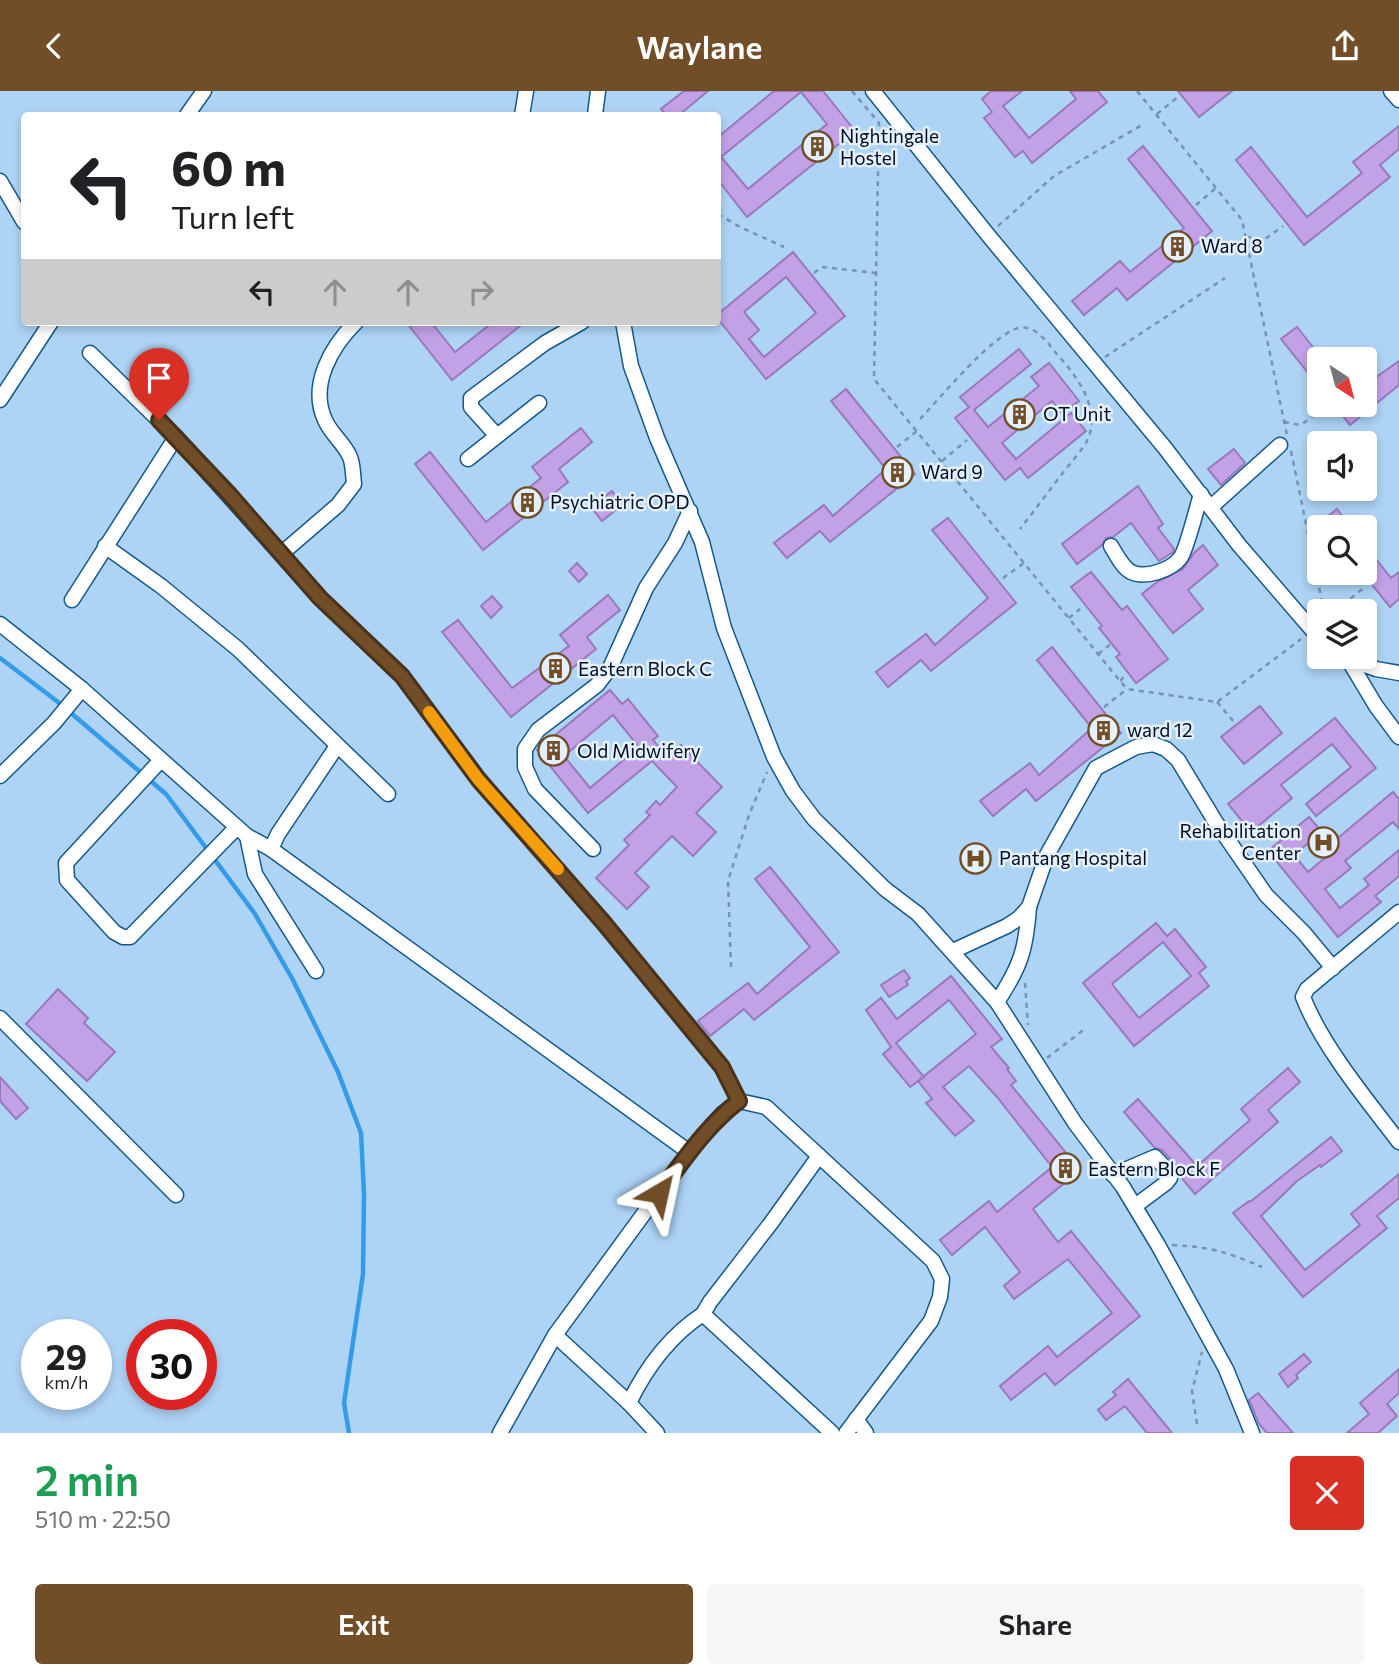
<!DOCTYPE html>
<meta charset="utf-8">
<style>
body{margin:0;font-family:Commissioner,sans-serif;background:#f6f6f6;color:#202124;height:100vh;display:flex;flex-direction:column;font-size:26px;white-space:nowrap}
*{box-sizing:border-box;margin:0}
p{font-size:23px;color:#757577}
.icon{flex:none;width:38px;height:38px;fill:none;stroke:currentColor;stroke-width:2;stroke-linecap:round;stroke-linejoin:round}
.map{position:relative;height:1342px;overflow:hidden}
.details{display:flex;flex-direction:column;background:#fff;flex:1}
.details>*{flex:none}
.banner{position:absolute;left:21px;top:21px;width:700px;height:214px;border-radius:7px;box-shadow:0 4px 10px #0003;background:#fff;color:#202124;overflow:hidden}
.needle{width:46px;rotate:144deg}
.controls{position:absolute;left:1307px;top:256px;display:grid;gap:14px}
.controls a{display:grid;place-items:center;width:70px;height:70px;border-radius:7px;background:#fff;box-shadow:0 4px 10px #0003;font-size:35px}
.speed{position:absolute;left:21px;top:1228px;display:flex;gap:14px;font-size:35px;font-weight:700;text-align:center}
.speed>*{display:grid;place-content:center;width:91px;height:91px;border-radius:50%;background:#fff;box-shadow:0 4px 10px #0003;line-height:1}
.speed small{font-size:18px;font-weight:400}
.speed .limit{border:10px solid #d22;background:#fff;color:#111}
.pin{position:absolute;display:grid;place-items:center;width:60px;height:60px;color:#fff;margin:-72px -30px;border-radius:50% 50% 50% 0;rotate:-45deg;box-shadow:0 0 7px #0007}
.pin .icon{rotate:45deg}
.me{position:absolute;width:77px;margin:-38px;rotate:36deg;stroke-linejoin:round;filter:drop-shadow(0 0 5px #0008)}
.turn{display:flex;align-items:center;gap:24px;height:147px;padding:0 35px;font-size:32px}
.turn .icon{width:91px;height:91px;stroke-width:2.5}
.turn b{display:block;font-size:49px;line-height:60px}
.lanes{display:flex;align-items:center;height:66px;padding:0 35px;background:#0003;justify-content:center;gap:35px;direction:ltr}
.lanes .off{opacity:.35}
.round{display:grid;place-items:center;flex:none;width:74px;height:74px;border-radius:7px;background:#f6f6f6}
.headline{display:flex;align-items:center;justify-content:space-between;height:119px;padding:0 35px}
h1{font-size:42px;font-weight:600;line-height:52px;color:#1e9e55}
.cta{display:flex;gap:14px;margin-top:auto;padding:14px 35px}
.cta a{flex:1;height:80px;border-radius:7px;background:#724e28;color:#fff;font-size:28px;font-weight:600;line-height:80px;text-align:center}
.cta a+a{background:#f6f6f6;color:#202124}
header{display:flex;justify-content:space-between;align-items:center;height:91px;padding:0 35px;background:#724e28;color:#fff;font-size:32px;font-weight:600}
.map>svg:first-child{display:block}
</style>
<header><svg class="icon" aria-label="back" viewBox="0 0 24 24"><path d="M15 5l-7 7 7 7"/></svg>Waylane<svg class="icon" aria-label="share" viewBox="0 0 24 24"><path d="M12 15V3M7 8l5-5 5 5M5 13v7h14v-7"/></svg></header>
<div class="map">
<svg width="1399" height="1342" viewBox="0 0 1399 1342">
<rect width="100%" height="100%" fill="#add3f5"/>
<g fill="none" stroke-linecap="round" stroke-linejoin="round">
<path stroke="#339be8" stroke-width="4.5" d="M0 567 58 611 166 703 255 823 293 889 338 981 361 1042 364 1103 363 1183 344 1312 349 1342"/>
</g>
<g fill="#c2a1e7" stroke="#9979bc" stroke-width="2" fill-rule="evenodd">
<path d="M684 0H708L679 24H666L661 18Z"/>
<path d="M774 0H823L855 40 747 126 718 89V46ZM801 1 827 33 748 98 721 66Z"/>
<path d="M991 0H1022L1003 15 1029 47 1076 8 1070 0H1098L1107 11 1032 72 1023 60 1015 66 984 27 992 21 982 8Z"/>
<path d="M1178 0H1232L1199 26Z"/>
<path d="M1399 35V58L1380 74 1390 86 1304 154 1236 69 1251 56 1307 126 1362 82 1353 71Z"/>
<path d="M1143 55 1212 140 1127 209 1117 197 1084 224 1072 210 1120 170 1130 181 1184 137 1128 68Z"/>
<path d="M793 161 845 225 766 288 718 228V223ZM786 186 816 222 764 266 749 248 759 239 744 221Z"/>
<path d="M406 231H431L455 261 493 231H525L452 289Z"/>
<path d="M1297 236 1320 265V297L1281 248Z"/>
<path d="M1019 258 1031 273 974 319 988 336 1039 295 1031 286 1049 272 1079 310 1062 323 1052 310 1002 352 1016 368 1071 322 1086 340 1028 387 1020 377 1005 389 955 327 969 316 960 306Z"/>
<path d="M1399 270V294L1350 334 1333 313H1365V294Z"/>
<path d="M846 298 915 383 830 451 820 440 787 467 774 452 824 414 833 425 886 378 831 310Z"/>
<path d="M581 337 592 351 559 378 568 391 483 459 415 373 430 361 486 431 541 387 532 376Z"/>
<path d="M1234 358 1245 372 1221 394 1208 378Z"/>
<path d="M1138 395 1163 433 1158 437 1174 458 1173 461 1159 470 1131 432 1113 446 1106 447 1102 454 1077 473 1062 453Z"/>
<path d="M612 400 622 414 602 430 591 416Z"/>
<path d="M1337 418 1351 436H1314Z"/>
<path d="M948 427 1016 512 931 580 921 569 888 596 876 581 926 543 935 554 988 507 932 439Z"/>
<path d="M1203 454 1218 474 1188 499 1203 518 1173 542 1142 503 1157 491 1183 478 1194 462Z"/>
<path d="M1365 454 1391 487 1399 481V508L1390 516 1365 485Z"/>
<path d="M577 472 587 483 579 491 569 480Z"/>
<path d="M1091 481 1122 519 1127 515 1168 568 1136 592 1116 566 1120 563 1099 537 1102 535 1071 496Z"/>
<path d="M608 504 620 519 587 546 596 558 511 626 442 541 458 529 512 597 569 555 560 544Z"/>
<path d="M492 505 502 516 491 527 481 515Z"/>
<path d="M1052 556 1121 642 1036 710 1026 698 993 725 980 710 1030 672 1039 684 1092 637 1037 569Z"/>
<path d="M610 599 622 613 628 608 658 645 653 649 668 667 681 654 722 696 696 722 716 741 693 765 672 745 635 782 649 796 627 818 596 787 629 754 624 749 650 724 646 721 656 710 660 714 677 696 652 670 588 722 537 659ZM613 624 639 656 590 697 564 665Z"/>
<path d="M1260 615 1282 642 1244 673 1221 646Z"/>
<path d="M1335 627 1376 677 1316 725 1306 713 1351 676 1332 653 1281 694 1292 707 1251 741 1228 713Z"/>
<path d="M1393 701 1399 708V738L1393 731 1345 770 1351 777 1325 798 1340 817 1369 794 1364 788 1399 759V785L1375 805 1381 811 1338 846 1268 760 1309 726 1322 741 1294 764 1308 781 1338 756 1333 751Z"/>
<path d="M770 776 839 861 754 929 744 918 710 945 698 930 748 892 757 903 810 856 755 788Z"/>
<path d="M1156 832 1167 845 1175 838 1206 876 1199 882 1209 895 1134 955 1083 892ZM1163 851 1191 885 1139 927 1112 893Z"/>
<path d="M904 879 910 887 906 890 908 894 889 906 881 894Z"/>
<path d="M951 885 1002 948 991 956 1009 977 1007 978 1016 990 1011 994 1080 1079 1033 1118 1058 1151 1071 1140 1140 1225 1055 1294 1045 1282 1011 1309 1000 1295 1048 1255 1057 1266 1112 1222 1068 1168 1014 1208 1004 1195 1020 1181 985 1136 952 1164 940 1149 989 1110 997 1121 1052 1076 997 1006 969 975 943 996 974 1030 955 1045 926 1012 932 1008 918 990 976 943 949 909 896 952 924 986 910 996 883 963 891 956 866 919 881 907 897 928Z"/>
<path d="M58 898 88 927 84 932 115 961 87 990 26 933Z"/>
<path d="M1288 977 1300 991 1268 1019 1278 1031 1195 1103 1180 1085 1177 1075 1162 1059 1155 1057 1124 1021 1138 1008 1197 1075 1250 1029 1241 1018Z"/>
<path d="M0 986 28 1017 16 1028 0 1010Z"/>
<path d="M1331 1046 1342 1060 1321 1076 1320 1074 1297 1090 1261 1125 1305 1179 1360 1134 1351 1123 1399 1083V1107L1377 1125 1387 1137 1303 1206 1233 1122 1249 1110 1250 1111Z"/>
<path d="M1304 1263 1311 1271 1296 1284 1298 1287 1288 1296 1279 1283Z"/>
<path d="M1399 1278V1302L1387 1313 1397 1325 1378 1342H1347L1369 1323 1360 1312Z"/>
<path d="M1128 1288 1172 1342H1147L1125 1315 1106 1329 1098 1319 1116 1304 1113 1301Z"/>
<path d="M1258 1302 1293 1342H1267L1259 1333 1249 1309Z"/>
</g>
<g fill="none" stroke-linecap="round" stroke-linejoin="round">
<defs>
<g id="minor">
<path d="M873 0 988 144 1165 357 1239 454 1320 548"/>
<path d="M1391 0 1399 9"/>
<path d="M187 24 204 0"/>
<path d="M522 24 526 0"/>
<path d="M595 24 598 0"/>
<path d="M0 90 24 131"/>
<path d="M623 231 631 275 657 347 702 451 724 537 774 666 793 700 814 728 885 798 918 823 997 911 1075 1032 1123 1096 1158 1154 1226 1278 1252 1342"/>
<path d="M90 262 176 346 320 507 402 585 479 688 604 833 722 976 739 1010 766 1016 933 1170 942 1188 940 1206 931 1230 846 1342"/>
<path d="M0 309 51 231"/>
<path d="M497 345 471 316V307L545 252 582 231"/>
<path d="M468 368 539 312"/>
<path d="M1211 416 1280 354"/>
<path d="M105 455 161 495 238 558 388 703"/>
<path d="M1111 455C1116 463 1122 476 1131 481 1145 488 1172 479 1181 466 1187 457 1197 416 1201 403"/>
<path d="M281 463 338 414 354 393C353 384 353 373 350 366 344 352 331 343 325 329 309 294 331 256 356 231"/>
<path d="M72 509 176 346"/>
<path d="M0 533 82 598 247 745 271 758 278 743 337 655"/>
<path d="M1347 568 1376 578 1399 582"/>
<path d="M1349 570 1376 615 1399 646"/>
<path d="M161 669 66 772 67 789 114 841 123 846H130L237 736"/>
<path d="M0 685 54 632 82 598"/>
<path d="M247 745 255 783 316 880"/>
<path d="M271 758 689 1061 722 1023 739 1010"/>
<path d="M593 758 535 698 525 676V658L538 639 597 594 610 577 646 497 675 452 690 420"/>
<path d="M1399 821 1307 898 1303 906C1322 955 1367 1009 1399 1051"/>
<path d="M953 860 1007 835 1019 827 1029 816 1047 764 1096 677 1136 656 1153 653 1166 658 1178 669 1215 730 1266 804 1304 842 1333 877"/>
<path d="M997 911C1021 875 1026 858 1029 816"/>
<path d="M0 927 176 1104"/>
<path d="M819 1065 771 1132 710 1211 703 1223 832 1342"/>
<path d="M1113 1084 1155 1066 1170 1082V1087L1166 1092 1135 1115"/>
<path d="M629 1312 555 1244 689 1061"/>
<path d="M856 1328 866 1342"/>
<path d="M500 1342 555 1244"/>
<path d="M657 1342 629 1312C646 1277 671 1244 703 1223"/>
</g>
</defs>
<use href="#minor" stroke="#15598a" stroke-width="17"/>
<g stroke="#7693b1" stroke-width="2.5" stroke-dasharray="5 5" stroke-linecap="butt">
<path d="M852 0 879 32 874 288 1120 590 1127 598 1217 611 1301 548"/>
<path d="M1137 0 1242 129 1287 344"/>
<path d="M1157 23 1179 5"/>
<path d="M1196 114 1216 97"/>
<path d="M718 123 740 136 784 156"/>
<path d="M998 135 1054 85 1142 34"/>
<path d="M1246 146 1265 148 1283 135"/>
<path d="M814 182 822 176 876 182"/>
<path d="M1105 266 1225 187"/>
<path d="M920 328C942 305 990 246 1018 237 1035 233 1047 251 1056 262 1076 284 1101 316 1088 348 1082 360 1070 372 1062 383 1048 401 1034 420 1020 438"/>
<path d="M1284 331 1301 334 1327 314"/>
<path d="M897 356 917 340"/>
<path d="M1291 360 1324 520"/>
<path d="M942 370 967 349"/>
<path d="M1003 487 1024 472"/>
<path d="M1335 520 1365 496"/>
<path d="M1069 527 1080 518"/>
<path d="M1098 563 1111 553"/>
<path d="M1120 590 1126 584"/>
<path d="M1217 611 1234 631"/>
<path d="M1104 616 1127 598"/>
<path d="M731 876 728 790 749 724 767 681"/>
<path d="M1025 892 1028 934"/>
<path d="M1047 967 1086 937"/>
<path d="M1172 1154C1211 1156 1227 1161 1262 1176"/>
<path d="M1197 1333 1192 1300 1202 1261"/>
</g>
<use href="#minor" stroke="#fff" stroke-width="14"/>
</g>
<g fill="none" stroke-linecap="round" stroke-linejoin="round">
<defs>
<path id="route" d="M159 329 229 403 320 507 402 585 478 688 604 832 722 976 739 1010C706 1035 684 1069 659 1102"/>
</defs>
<use href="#route" stroke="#4a331a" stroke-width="18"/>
<use href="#route" stroke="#724e28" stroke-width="12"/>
<path stroke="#f59e0b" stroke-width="12" d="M429 621 478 688 558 778"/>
</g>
<defs>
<symbol id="building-ring" viewBox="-11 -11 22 22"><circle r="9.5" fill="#e4f1fc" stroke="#724e28" stroke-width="1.5"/><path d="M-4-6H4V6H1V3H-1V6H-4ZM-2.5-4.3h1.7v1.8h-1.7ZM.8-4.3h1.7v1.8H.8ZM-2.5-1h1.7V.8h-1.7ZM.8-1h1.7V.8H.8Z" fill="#724e28"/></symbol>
<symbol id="hospital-ring" viewBox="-11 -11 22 22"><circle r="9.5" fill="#e4f1fc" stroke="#724e28" stroke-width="1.5"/><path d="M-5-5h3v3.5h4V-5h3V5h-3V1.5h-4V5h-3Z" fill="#724e28"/></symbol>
</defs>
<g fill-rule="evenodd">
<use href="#building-ring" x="800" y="38" width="35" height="35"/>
<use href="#building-ring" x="1160" y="138" width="35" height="35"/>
<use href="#building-ring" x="1002" y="306" width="35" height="35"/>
<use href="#building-ring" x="880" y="364" width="35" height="35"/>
<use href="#building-ring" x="510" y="394" width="35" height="35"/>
<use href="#building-ring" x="538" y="560" width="35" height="35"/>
<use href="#building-ring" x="1086" y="622" width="35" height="35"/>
<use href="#building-ring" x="536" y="642" width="35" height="35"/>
<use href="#hospital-ring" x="1306" y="734" width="35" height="35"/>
<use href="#hospital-ring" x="958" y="750" width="35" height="35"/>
<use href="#building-ring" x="1048" y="1060" width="35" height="35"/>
</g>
<g text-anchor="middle" stroke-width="5" stroke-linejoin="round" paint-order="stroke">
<g font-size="19" fill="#000c1f" stroke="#e4f1fc" text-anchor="start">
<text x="840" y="52">Nightingale<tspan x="840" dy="22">Hostel</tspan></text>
<text x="1201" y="162">Ward 8</text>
<text x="1043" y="330">OT Unit</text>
<text x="921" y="388">Ward 9</text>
<text x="550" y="418">Psychiatric OPD</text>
<text x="578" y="585">Eastern Block C</text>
<text x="1127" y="646">ward 12</text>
<text x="577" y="667">Old Midwifery</text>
<text x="1301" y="747" text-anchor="end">Rehabilitation<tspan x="1301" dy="22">Center</tspan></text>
<text x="999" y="774">Pantang Hospital</text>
<text x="1088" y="1085">Eastern Block F</text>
</g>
</g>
</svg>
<div class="controls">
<a><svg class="needle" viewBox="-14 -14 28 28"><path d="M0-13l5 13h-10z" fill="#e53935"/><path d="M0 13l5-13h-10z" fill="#757577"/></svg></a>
<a><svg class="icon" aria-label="sound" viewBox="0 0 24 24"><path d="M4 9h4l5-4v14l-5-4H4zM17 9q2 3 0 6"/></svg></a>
<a><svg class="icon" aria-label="search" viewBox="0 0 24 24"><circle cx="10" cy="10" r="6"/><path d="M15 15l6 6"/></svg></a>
<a><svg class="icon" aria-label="layers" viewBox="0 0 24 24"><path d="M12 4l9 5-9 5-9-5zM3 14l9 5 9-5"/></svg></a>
</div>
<div class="speed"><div>29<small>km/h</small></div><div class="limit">30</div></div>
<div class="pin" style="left:159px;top:329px;background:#d93025"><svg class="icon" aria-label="arrive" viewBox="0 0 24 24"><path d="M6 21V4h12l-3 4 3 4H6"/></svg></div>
<svg class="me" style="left:659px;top:1102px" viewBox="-20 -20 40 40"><path d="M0-17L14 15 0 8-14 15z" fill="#724e28" stroke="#fff" stroke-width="4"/></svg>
<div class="banner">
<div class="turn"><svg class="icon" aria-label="left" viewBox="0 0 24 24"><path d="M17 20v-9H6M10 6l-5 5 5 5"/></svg><div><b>60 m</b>Turn left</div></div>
<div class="lanes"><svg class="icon" aria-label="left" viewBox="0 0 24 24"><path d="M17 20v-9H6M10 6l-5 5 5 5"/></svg><svg class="icon off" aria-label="ahead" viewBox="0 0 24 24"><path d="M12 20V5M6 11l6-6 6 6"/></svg><svg class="icon off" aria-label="ahead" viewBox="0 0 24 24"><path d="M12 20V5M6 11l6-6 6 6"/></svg><svg class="icon off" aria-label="right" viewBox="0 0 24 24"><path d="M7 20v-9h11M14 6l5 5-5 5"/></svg></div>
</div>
</div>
<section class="details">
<div class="headline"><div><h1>2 min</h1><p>510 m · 22:50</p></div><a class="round" style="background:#d93025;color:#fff"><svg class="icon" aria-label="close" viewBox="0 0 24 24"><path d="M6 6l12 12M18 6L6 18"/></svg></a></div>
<div class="cta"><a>Exit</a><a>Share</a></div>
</section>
